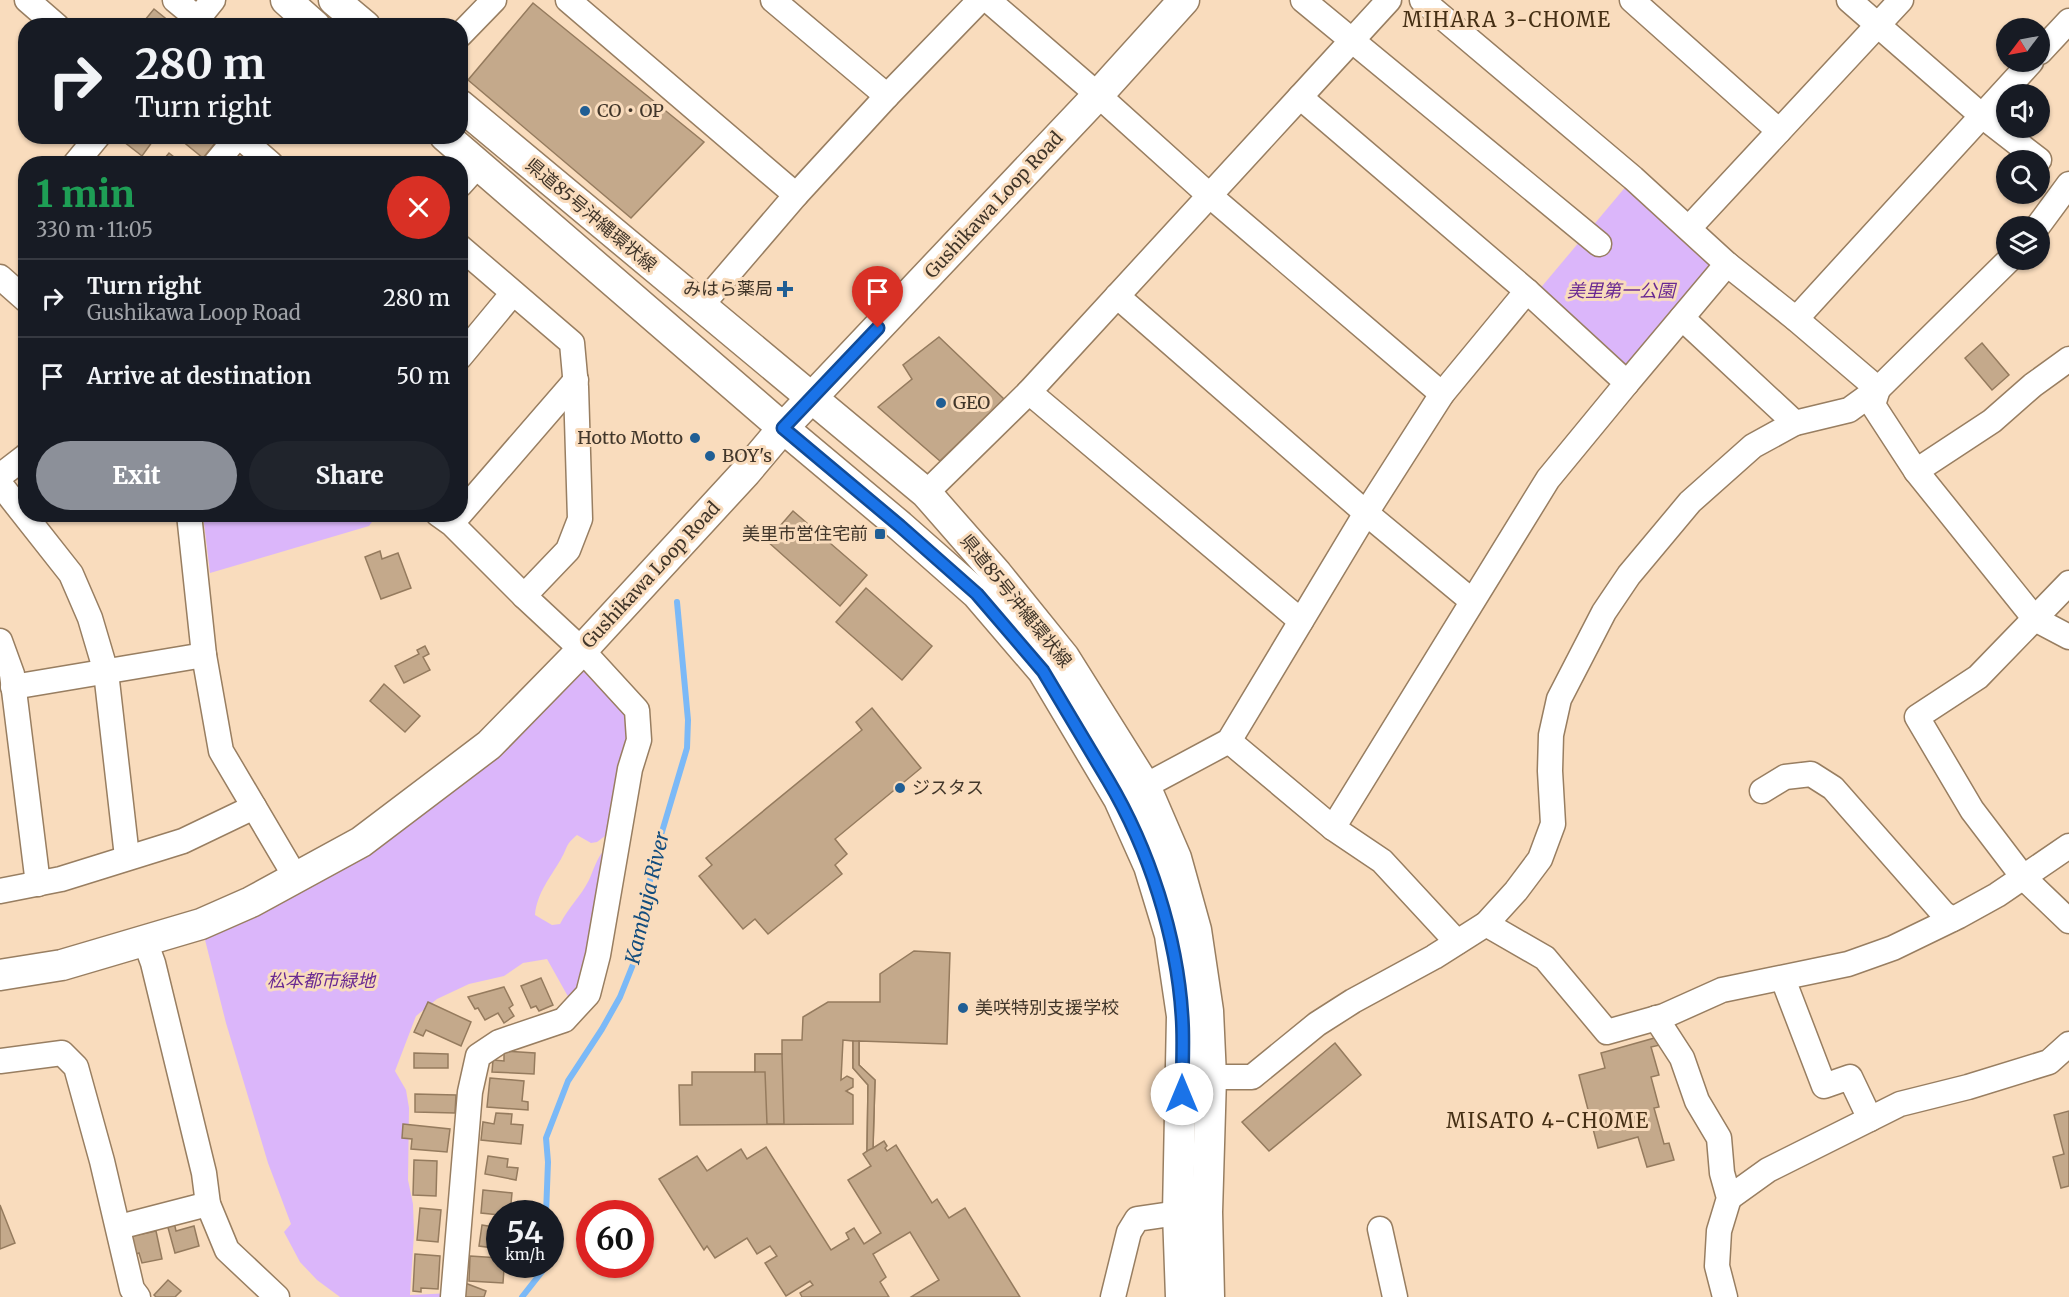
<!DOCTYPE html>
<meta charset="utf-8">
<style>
body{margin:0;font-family:Merriweather,"Noto Sans JP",serif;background:#20242c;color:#f1f3f6;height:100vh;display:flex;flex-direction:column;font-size:22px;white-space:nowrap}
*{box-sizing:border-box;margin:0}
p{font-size:20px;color:#9ea1a6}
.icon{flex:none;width:33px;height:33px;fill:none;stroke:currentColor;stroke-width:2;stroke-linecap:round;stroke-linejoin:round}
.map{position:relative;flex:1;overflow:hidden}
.side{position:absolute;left:18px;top:156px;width:450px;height:366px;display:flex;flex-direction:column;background:#171b24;border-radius:24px;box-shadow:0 2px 4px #0004}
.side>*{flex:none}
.banner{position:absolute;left:18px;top:18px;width:450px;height:126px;border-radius:24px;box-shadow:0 2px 4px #0004;background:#171b24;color:#f1f3f6;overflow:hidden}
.needle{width:39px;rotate:238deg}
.controls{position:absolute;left:1996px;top:18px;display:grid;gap:12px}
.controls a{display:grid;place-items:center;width:54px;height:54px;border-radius:50%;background:#171b24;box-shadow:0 2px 4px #0004;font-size:30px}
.speed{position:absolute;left:486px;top:1200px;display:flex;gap:12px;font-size:30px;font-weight:700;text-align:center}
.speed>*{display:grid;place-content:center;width:78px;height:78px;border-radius:50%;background:#171b24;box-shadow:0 2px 4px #0004;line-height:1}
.speed small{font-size:15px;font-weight:400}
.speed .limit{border:9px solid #d22;background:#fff;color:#111}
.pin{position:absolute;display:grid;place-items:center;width:51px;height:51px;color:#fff;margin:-62px -26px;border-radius:50% 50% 50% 0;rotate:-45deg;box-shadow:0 0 6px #0007}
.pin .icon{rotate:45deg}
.me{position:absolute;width:66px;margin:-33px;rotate:0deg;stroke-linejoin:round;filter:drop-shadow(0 0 4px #0008)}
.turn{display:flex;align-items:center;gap:21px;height:126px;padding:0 18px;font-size:27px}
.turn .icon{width:78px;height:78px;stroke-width:2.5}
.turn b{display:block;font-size:42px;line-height:51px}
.round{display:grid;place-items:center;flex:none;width:63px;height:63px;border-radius:32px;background:#20242c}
.overview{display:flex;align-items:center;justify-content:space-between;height:102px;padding:0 18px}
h1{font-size:36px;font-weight:800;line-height:45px;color:#1e9e55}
.cta{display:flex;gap:12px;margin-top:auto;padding:12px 18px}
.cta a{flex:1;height:69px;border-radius:36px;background:#8c9099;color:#fff;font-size:24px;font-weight:800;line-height:69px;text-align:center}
.cta a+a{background:#20242c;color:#f1f3f6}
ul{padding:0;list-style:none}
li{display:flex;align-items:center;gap:18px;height:78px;padding:0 18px;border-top:2px solid #363941}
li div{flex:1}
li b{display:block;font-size:22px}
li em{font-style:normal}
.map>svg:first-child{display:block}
</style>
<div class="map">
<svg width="2069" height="1297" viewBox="0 0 2069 1297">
<rect width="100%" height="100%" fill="#f9dcbd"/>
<g fill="#dbb6fa">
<path d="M1633 178 1727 264 1627 383 1533 297Z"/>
<path d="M203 515V514L377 515 369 526 210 573Z"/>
<path d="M582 650 637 710 621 824 597 842 591 843 577 835C565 845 568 847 561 859 550 878 537 893 535 915L552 925 560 924C568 908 581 896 589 880 594 869 596 860 604 850L617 851 575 1009 547 959 523 963 504 976 469 984 437 999 416 1016 395 1071 406 1090 409 1108 408 1180 413 1204 414 1234 410 1295 453 1293V1297H340L317 1280 300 1262 284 1232 291 1224 268 1163 226 1023 201 924 361 842Z"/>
</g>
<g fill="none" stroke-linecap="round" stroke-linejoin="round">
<g stroke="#7bb9f7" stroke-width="6">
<path d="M546 1214 548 1162 546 1138 568 1081 602 1029 620 997 634 962 640 943 653 862 687 748 688 720 677 602"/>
<path d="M522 1297 548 1264"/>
</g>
</g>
<g fill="#c4a98b" stroke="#957b5e" stroke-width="1.5">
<path d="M533 3 704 142 631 218 468 80Z"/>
<path d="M154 9 175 26H140Z"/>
<path d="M120 136H153L155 138 142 156 119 138Z"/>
<path d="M183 136H212L217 141 203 158 181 140Z"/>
<path d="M169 153 183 164H160Z"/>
<path d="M939 337 1004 399 940 461 878 407 912 379 903 365Z"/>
<path d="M1982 343 2009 375 1992 390 1965 358Z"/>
<path d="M793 511 867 575 840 606 767 541Z"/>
<path d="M380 551 382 559 398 553 411 588 381 599 365 557Z"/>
<path d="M866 588 932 646 902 680 836 622Z"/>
<path d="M425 646 429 654 423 657 430 670 404 683 395 666 419 654 417 650Z"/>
<path d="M384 684 420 716 405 732 370 701Z"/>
<path d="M872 708 921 768 835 839 847 854 835 865 842 874 768 934 755 919 743 929 699 876 712 865 706 858 862 730 856 722Z"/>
<path d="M914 951 950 953 947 1044 859 1041V1065L875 1080 873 1148 884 1141 887 1146 885 1148 887 1151 896 1145 932 1203 937 1199 949 1218 965 1208 1020 1297H911L939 1280 910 1232 873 1254 886 1277 880 1282 889 1297H802L800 1293 813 1285 810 1281 786 1296 765 1263 777 1256 770 1246 757 1254 747 1238 715 1258 707 1246 704 1250 659 1179 697 1156 707 1171 741 1149 747 1159 766 1147 831 1250 849 1239 846 1233 854 1228 864 1244 881 1233 848 1180 871 1166 863 1154 867 1151 868 1085 853 1068V1041L843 1040 841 1080 847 1076 853 1079V1087L846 1091 853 1095V1124L680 1125 679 1085H692V1072H755V1054H782V1040H802L803 1017 828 1002H880V974Z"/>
<path d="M541 978 553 1005 539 1011 536 1006 531 1008 521 986Z"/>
<path d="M504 987 513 1005 509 1008 514 1016 504 1023 498 1013 485 1020 478 1008 475 1009 468 997Z"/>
<path d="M428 1002 471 1022 461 1046 426 1030 423 1036 414 1032Z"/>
<path d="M1658 1037 1660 1045 1651 1047 1659 1075 1651 1077 1659 1107 1654 1108 1664 1144 1669 1143 1674 1160 1647 1167 1638 1137 1598 1148 1579 1075 1605 1068 1601 1053Z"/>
<path d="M853 1041H859V1065L875 1080 873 1148 867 1151 868 1085 853 1068Z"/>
<path d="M1335 1043 1361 1075 1269 1151 1242 1122Z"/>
<path d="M504 1051 535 1053 534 1074 492 1072 493 1060 504 1061Z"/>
<path d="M414 1053 448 1054V1068H414Z"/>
<path d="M755 1054H782L784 1124H767L765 1072H755Z"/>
<path d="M490 1078 524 1081 522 1101 528 1102V1110L487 1107Z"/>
<path d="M415 1094 456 1095 455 1113 415 1112Z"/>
<path d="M2069 1111V1186L2061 1188 2053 1157 2064 1154 2054 1115Z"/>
<path d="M496 1113 512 1114 511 1124 523 1125 521 1144 481 1140 483 1122 494 1124Z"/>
<path d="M403 1124 450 1129 447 1152 411 1149 412 1139 402 1138Z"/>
<path d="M488 1156 508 1159 507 1167 518 1168 516 1180 485 1174Z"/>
<path d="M414 1160 437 1161 436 1196 413 1195Z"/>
<path d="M483 1190 512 1193 510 1214 500 1215 481 1213Z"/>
<path d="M0 1205 15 1243 0 1249Z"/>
<path d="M420 1208 441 1210 438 1242 417 1240Z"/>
<path d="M174 1222 176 1231 194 1226 199 1246 175 1253 167 1224Z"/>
<path d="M482 1225 500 1228V1249L479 1246Z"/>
<path d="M156 1231 162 1259 142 1263 139 1253 136 1254 132 1236Z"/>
<path d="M415 1254 440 1256 438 1289 421 1288V1292L413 1291Z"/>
<path d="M470 1256 500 1258V1264H517V1269H504L503 1283 469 1281Z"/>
<path d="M168 1280 181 1291 175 1297H156L154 1295Z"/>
<path d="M465 1283 486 1291 484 1297H461Z"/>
</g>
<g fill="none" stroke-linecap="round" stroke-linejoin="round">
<defs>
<g id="minor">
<path d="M27 0 57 26"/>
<path d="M175 0 198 19"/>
<path d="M568 0 796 195 887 96 980 0"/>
<path d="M773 0 887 96"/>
<path d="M988 0 1098 95 1209 195 1442 394"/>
<path d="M1303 0 1599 244"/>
<path d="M1422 0 1633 178 1727 264 1796 319 1878 389 1873 405 1916 471 2035 619 2069 637"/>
<path d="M1632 0 1779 131"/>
<path d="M1849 0 1981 115 2039 160"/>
<path d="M192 26 213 0"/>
<path d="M460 35 494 0"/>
<path d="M2040 52 2069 21"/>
<path d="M1300 97 1389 0"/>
<path d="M239 136 271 164"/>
<path d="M75 164 98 136"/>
<path d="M215 164 238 136"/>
<path d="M460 185 478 165"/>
<path d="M2038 226 2069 184"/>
<path d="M1689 228 1901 0"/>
<path d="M460 247 572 343 576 387 580 519 568 550 524 596"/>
<path d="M0 277 26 300"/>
<path d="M1117 296 1366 513 1472 601"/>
<path d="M700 307 796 195"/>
<path d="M1682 318 1795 423"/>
<path d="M1796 319 2031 62"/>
<path d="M460 357 513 293"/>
<path d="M1627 383 1727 264"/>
<path d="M1916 471 1992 421 2033 385 2069 359"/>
<path d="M0 476 26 456"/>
<path d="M0 484 71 574 90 618 106 672 127 857"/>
<path d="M926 493 1029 392"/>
<path d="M189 514 204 655 221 751 296 878"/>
<path d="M438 514 452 524 524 596 582 650 637 710 639 740 630 769 598 955 588 994 564 1020 499 1042 478 1056 470 1092 453 1297"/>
<path d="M460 514 576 380"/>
<path d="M2069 583 1978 677 1917 717 1972 810 2023 877 2069 921"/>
<path d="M1301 621 1029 392 1300 97 1527 291 1627 383 1548 479 1333 828"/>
<path d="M0 641 12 674 38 884"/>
<path d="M13 687 204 655"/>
<path d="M1229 741 1333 828 1382 861 1457 942"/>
<path d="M1145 786 1229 741 1366 513 1442 394 1527 291"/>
<path d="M1762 791 1785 777 1811 774 1833 788 1943 913 1952 919"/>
<path d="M0 891 61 879 183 841 254 807"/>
<path d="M1486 924 1545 958 1607 1032 1664 1016 1722 990 1848 964 1893 948 1959 916 1997 895 2069 846"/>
<path d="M145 941 153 963 204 1173 208 1204 227 1250 277 1297"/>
<path d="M1783 979 1824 1086 1850 1077 1870 1119"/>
<path d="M1656 1018 1682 1058 1697 1101 1719 1138 1722 1173 1729 1198 1719 1231 1717 1266 1725 1297"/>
<path d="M0 1061 62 1053 76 1067 102 1161 132 1289 138 1297"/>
<path d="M1211 1077H1252L1317 1024 1353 1001 1434 957 1486 924 1516 891 1540 859 1553 824 1550 771 1551 735 1559 699 1604 612 1629 575 1690 502 1753 446 1795 423 1849 410 1878 389 2009 260"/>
<path d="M1729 1198 1768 1170 1900 1104 1968 1087 2049 1062 2069 1044"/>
<path d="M119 1227 208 1204"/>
<path d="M1380 1229 1395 1297"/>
<path d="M1113 1297 1129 1232 1137 1219 1178 1213"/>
</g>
<g id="major">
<path d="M286 0 315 26"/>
<path d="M334 0 365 26"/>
<path d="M460 105 926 493 997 574 1064 657 1145 786 1176 858 1196 930 1208 1011 1211 1077 1207 1212 1209 1297"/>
<path d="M445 136 783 428 900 526 977 594 1043 671 1119 799 1149 866 1170 935 1182 1016 1178 1213 1181 1297"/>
<path d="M0 975 62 965 201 924 251 902 361 842 489 745 582 650 746 472 783 428 1098 95 1184 0"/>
</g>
</defs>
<use href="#minor" stroke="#987e61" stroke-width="27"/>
<use href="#major" stroke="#987e61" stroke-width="33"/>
<use href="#minor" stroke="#fff" stroke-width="24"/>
<use href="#major" stroke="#fff" stroke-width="30"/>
</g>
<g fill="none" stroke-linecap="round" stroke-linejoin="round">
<defs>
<path id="route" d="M878 328 783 428 900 526 977 594 1043 671 1108 780C1149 849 1177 936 1182 1016 1184 1041 1182 1068 1182 1094"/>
</defs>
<use href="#route" stroke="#114b97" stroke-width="15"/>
<use href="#route" stroke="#1a73e8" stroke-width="10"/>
</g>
<g fill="#205e94" stroke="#f9dcbd" stroke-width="2">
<circle cx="585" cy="111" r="6"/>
<path d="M782 280h6v6h6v6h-6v6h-6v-6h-6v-6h6z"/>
<circle cx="941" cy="403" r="6"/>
<circle cx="695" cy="438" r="6"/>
<circle cx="710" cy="456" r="6"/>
<rect x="874" y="528" width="12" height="12" rx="3"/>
<circle cx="900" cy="788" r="6"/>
<circle cx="963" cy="1008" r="6"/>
</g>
<g text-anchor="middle" stroke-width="6" stroke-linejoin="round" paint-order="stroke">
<g font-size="18" fill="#41362a" stroke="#f9dcbd" text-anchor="start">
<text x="597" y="117">CO・OP</text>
<text x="773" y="295" text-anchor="end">みはら薬局</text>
<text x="953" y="409">GEO</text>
<text x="683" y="444" text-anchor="end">Hotto Motto</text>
<text x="722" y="462">BOY's</text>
<text x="868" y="540" text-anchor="end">美里市営住宅前</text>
<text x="912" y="794">ジスタス</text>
<text x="975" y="1014">美咲特別支援学校</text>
</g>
<g font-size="18" fill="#41362a" stroke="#f9dcbd">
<text transform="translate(994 205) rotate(-47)" y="6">Gushikawa Loop Road</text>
<text transform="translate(591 215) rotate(40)" y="6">県道85号沖縄環状線</text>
<text transform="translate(651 575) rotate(-47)" y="6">Gushikawa Loop Road</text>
<text transform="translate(1016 601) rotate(51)" y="6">県道85号沖縄環状線</text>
</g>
<g font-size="18" font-style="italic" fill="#692992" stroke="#f9dcbd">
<text x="1621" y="297">美里第一公園</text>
<text x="321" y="987">松本都市緑地</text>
</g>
<g font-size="20" letter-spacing="1.5" fill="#452f14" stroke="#f9dcbd">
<text x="1507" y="27">MIHARA 3-CHOME</text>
<text x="1548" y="1128">MISATO 4-CHOME</text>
</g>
<g font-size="20" font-style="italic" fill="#134d7e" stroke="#f9dcbd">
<text transform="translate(647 898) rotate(-77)" y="7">Kambuja River</text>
</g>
</g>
</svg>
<div class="controls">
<a><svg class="needle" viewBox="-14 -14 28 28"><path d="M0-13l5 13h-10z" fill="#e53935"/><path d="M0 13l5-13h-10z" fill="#9ea1a6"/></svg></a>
<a><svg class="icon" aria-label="sound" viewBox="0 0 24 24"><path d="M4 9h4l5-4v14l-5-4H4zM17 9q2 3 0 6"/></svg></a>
<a><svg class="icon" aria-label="search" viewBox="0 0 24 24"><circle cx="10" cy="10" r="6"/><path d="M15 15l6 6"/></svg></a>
<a><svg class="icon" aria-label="layers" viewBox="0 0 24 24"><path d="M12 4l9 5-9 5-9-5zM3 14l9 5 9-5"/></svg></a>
</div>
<div class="speed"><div>54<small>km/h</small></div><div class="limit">60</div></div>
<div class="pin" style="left:878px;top:328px;background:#d93025"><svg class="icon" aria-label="arrive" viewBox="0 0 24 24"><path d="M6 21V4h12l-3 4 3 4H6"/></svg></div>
<svg class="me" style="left:1182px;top:1094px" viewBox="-20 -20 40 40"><circle r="19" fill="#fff"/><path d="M0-13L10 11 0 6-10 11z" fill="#1a73e8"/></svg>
<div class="banner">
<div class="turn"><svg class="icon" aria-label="right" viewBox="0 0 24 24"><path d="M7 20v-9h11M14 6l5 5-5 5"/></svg><div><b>280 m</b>Turn right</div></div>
</div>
<section class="side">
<div class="overview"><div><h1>1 min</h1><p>330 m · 11:05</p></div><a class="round" style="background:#d93025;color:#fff"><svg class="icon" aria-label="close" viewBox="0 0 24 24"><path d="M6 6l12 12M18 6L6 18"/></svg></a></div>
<ul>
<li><svg class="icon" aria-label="right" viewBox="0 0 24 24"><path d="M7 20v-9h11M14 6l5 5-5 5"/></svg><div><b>Turn right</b><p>Gushikawa Loop Road</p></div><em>280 m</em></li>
<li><svg class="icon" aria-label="arrive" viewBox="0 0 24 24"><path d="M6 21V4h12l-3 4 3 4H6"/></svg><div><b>Arrive at destination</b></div><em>50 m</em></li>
</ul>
<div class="cta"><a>Exit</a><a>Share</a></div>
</section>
</div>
